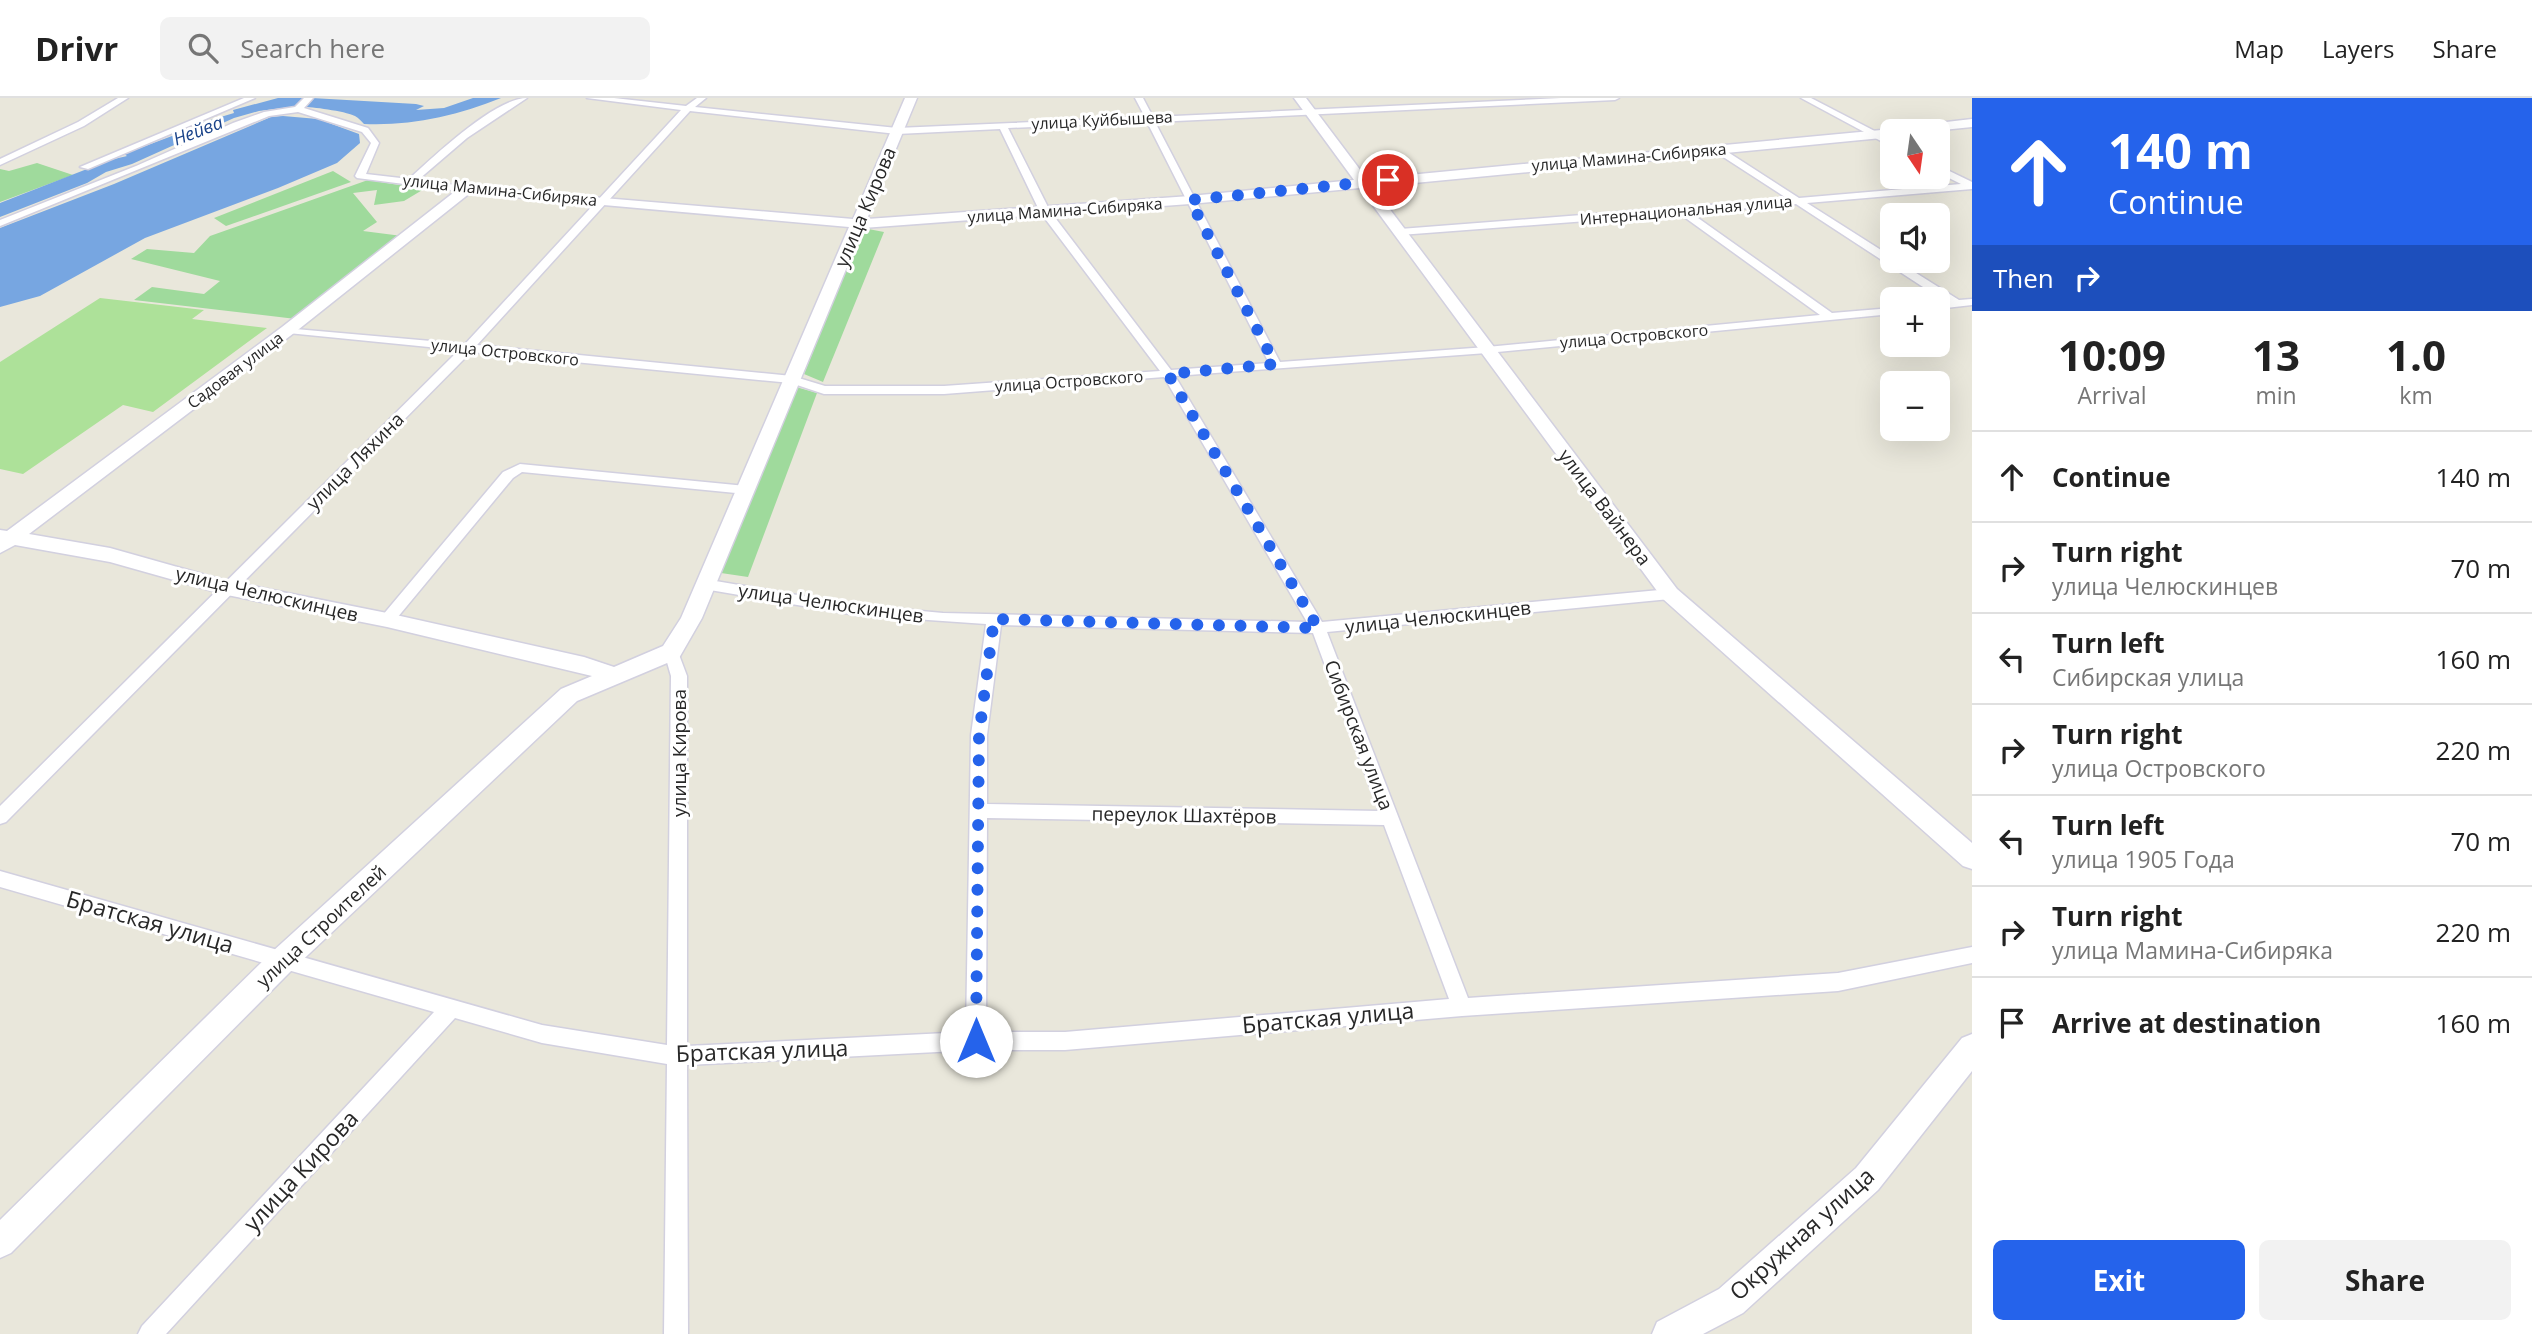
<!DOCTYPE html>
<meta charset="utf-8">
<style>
body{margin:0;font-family:"Open Sans",sans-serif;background:#f2f2f2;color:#222;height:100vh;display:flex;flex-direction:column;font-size:26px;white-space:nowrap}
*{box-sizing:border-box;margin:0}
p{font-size:23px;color:#767676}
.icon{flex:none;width:38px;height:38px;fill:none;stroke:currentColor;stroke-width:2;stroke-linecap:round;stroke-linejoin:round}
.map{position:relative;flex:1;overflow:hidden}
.panel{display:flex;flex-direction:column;background:#fff;width:560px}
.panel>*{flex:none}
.hud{background:#2563eb;color:#fff;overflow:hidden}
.needle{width:46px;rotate:167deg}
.tools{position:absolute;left:1880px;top:21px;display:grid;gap:14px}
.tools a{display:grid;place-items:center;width:70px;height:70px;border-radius:10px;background:#fff;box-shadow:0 7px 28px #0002;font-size:35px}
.pin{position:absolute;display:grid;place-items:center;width:60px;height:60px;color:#fff;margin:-30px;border:4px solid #fff;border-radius:50%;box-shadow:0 2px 7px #0007}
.me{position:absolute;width:77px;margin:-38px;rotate:0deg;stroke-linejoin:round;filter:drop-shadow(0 0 5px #0008)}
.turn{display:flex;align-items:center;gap:24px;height:147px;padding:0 21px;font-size:32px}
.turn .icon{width:91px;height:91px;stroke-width:2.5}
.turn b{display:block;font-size:49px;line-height:60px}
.then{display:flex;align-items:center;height:66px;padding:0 21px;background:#0003;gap:14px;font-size:26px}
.eta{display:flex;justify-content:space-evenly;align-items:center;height:119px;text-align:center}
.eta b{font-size:42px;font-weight:700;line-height:49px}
.button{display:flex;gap:14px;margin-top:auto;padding:14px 21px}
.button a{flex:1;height:80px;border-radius:10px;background:#2563eb;color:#fff;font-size:28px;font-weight:700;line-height:80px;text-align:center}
.button a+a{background:#f2f2f2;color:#222}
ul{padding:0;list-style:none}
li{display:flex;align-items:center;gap:21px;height:91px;padding:0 21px;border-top:2px solid #e0e0e0}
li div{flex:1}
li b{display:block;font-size:26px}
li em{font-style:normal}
header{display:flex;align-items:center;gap:42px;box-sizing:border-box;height:98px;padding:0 35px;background:#fff;border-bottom:2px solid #e0e0e0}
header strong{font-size:33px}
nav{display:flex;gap:38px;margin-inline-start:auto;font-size:24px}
.search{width:490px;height:63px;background:#f2f2f2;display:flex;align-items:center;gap:18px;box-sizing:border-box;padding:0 24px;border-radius:10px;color:#767676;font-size:26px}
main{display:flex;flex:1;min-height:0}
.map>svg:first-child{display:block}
</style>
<header>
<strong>Drivr</strong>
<div class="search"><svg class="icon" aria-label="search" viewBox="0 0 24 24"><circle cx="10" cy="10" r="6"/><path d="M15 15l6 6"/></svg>Search here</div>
<nav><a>Map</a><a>Layers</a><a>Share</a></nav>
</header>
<main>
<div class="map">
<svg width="1972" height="1236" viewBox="0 0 1972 1236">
<rect width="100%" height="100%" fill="#e9e7db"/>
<g fill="#9fda9c">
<path d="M37 65 73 77 0 104V71L9 73Z"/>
<path d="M333 73 351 84 226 128 214 120Z"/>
<path d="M368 82 424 91 404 103 374 107 377 92 353 95 377 124 363 133 402 138 296 221 134 202 152 189 204 196 220 183 131 161 147 151 194 155 210 138Z"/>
<path d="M863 130 884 134 823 284 804 276Z"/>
<path d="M796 289 817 295 748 479 721 475Z"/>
</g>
<path fill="#ade199" d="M100 200 204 212 192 221 267 230 153 314 123 307 23 376 0 371V264Z"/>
<g fill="#77a6e1">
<path d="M278 0H306L298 8 259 13 234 20 132 66 106 74 87 85 0 119V105L110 62 127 58 124 56 196 29 194 27 234 15 233 12Z"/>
<path d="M312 0 416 6 424 8 416 12 444 10 473 0H501C457 18 411 28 364 26 361 23 359 20 355 18 350 14 309 8 303 9Z"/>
<path d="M283 18 318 21 359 36 360 45 337 65 278 90 145 140 40 198 0 209V130L114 86 271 19Z"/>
</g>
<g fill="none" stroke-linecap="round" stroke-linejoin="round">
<defs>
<g id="street">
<path d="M118 0H128L84 28 0 67V61L78 24Z"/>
<path d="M244 0H255L88 71 80 69Z"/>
<path d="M304 0H313L304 10 368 30 379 45 366 76 409 81C433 59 495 0 527 0L467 40 418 82 470 89 472 91 467 94 357 80 355 78 371 45 362 34 298 14 269 18 0 128V122L136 68 233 25 264 14 295 9Z"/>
<path d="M587 0H614L686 8 697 0H706L695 9 897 30 1145 19 1135 0H1143L1153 19 1561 0H1619L1615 2 1155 24 1280 264 1487 249 1820 217 1680 116 1400 137 1395 134 1400 131 1788 101 1714 53V49H1720L1799 100 1961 86 1937 74V67L1972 84V91L1807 105 1892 159V163H1897L1959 202 1972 201V207L1937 211V205L1946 204 1796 106 1691 115 1832 215 1892 210V216L1487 255 1175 278 1322 524 1670 491 1677 496 1670 501 1327 534 1468 900 1838 875 1972 849V865L1838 893 1462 918 1065 952H976L687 967 688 1236H664L667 966 542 945 455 920 166 1236H138L142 1228 434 914 0 789V773L542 927 667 947 671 578 664 554 671 549 678 554 687 578V948L966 934 971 637 986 526 856 517 704 491 697 486 699 483 704 481 856 507 943 515 1307 524 1164 279 944 296H824L791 285 471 254 6 724 0 726V708L459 252 288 235 284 234V230L465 246 681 12ZM690 13 897 36 1000 31 1040 114 1160 273 944 288H825L792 278 477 247ZM1147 24 1269 265 1171 272 1050 113 1008 30ZM1001 527 1313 535 1379 713 987 706V637ZM987 720 1384 727 1449 901 1065 934H986Z"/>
<path d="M1801 0H1811L1892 42V49Z"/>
<path d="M520 366 746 388 753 392 746 396 522 374 513 380 392 526H382L380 522 382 518 503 374Z"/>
</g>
<g id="secondary">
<path d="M905 0H917L867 121 1190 98 1354 82 1294 0H1306L1367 81 1892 31 1897 33 1903 29 1972 21V29L1933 33H1892V39L1373 89 1677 491 1972 745V771L1963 768 1663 501 1360 90 1190 106 863 130 702 520 679 560 577 603 292 872 11 1155 0 1160V1122L272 854 561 591 592 578 387 529 227 497 110 464 15 447 0 455V432L7 433 282 229 462 88 853 121ZM470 95 849 129 681 520 663 548 614 569 584 559 387 515 227 483 110 450 29 436 294 235Z"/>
<path d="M1972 936V973L1878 1092 1743 1215 1703 1236H1652L1657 1224 1719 1191 1856 1070 1962 940Z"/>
</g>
</defs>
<use href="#street" stroke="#d2d0df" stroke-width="3"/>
<use href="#secondary" stroke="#d2d0df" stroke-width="3"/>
<use href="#street" fill="#fff" fill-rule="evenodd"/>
<use href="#secondary" fill="#fff" fill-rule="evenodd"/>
</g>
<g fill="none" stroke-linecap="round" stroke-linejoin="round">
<path stroke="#2563eb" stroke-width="12" stroke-dasharray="0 21.6" d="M976 943 979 637 994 521 1318 530 1168 276 1275 266 1190 102 1388 82"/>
</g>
<g text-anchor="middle" stroke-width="6" stroke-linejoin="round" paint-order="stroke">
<g font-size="16" fill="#282828" stroke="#fff">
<text transform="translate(1102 22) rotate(-3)" y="6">улица Куйбышева</text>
<text transform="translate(1629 59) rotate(-5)" y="6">улица Мамина-Сибиряка</text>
<text transform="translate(500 92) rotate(6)" y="6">улица Мамина-Сибиряка</text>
<text transform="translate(1065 112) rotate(-4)" y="6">улица Мамина-Сибиряка</text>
<text transform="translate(1686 112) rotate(-5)" y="6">Интернациональная улица</text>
<text transform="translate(1634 238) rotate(-5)" y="6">улица Островского</text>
<text transform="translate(505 254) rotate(6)" y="6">улица Островского</text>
<text transform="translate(235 272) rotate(-37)" y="6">Садовая улица</text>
<text transform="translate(1069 283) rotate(-4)" y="6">улица Островского</text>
</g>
<g font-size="18" font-style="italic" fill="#1a4389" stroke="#fff">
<text transform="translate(198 33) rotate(-21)" y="6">Нейва</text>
</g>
<g font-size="19" fill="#282828" stroke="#fff">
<text transform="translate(865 109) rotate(-67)" y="7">улица Кирова</text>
<text transform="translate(355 363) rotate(-45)" y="7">улица Ляхина</text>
<text transform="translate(1605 409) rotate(53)" y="7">улица Вайнера</text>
<text transform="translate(267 496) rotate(13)" y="7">улица Челюскинцев</text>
<text transform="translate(831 505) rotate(8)" y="7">улица Челюскинцев</text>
<text transform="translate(1438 519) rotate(-6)" y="7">улица Челюскинцев</text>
<text transform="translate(1359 637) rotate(69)" y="7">Сибирская улица</text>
<text transform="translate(679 655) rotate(-90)" y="7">улица Кирова</text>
<text transform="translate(1184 717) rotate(1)" y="7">переулок Шахтёров</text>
<text transform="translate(321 828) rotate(-43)" y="7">улица Строителей</text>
</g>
<g font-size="23" fill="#282828" stroke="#fff">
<text transform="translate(150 824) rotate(16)" y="8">Братская улица</text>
<text transform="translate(1328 920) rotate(-5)" y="8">Братская улица</text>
<text transform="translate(762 953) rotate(-2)" y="8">Братская улица</text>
<text transform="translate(301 1073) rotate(-47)" y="8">улица Кирова</text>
<text transform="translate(1802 1136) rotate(-42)" y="8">Окружная улица</text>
</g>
</g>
</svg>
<div class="tools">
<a><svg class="needle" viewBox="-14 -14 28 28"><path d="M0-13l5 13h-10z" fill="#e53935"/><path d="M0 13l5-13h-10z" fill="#767676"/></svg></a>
<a><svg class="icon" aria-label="sound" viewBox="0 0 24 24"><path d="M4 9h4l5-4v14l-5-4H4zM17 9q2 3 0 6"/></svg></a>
<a>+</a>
<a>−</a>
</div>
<div class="pin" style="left:1388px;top:82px;background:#d93025"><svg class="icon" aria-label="arrive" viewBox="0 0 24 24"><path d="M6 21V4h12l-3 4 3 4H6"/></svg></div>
<svg class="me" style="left:976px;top:943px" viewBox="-20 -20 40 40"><circle r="19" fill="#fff"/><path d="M0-13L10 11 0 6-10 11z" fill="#2563eb"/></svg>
</div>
<section class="panel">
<div class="hud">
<div class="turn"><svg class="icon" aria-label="ahead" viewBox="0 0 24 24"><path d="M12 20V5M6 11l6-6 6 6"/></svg><div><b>140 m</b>Continue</div></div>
<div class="then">Then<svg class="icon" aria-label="right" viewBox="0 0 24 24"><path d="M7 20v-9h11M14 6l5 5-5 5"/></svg></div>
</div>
<div class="eta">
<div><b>10:09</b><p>Arrival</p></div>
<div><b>13</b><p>min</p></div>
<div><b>1.0</b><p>km</p></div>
</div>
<ul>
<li><svg class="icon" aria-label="ahead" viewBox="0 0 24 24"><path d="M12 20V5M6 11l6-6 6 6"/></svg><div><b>Continue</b></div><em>140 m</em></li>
<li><svg class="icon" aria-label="right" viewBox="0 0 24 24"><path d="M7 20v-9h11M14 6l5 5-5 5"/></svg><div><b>Turn right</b><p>улица Челюскинцев</p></div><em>70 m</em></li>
<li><svg class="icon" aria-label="left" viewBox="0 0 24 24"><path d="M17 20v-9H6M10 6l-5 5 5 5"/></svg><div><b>Turn left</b><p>Сибирская улица</p></div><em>160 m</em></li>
<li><svg class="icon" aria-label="right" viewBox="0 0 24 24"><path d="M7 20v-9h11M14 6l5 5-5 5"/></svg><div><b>Turn right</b><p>улица Островского</p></div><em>220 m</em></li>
<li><svg class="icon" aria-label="left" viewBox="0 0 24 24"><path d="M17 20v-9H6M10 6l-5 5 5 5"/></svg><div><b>Turn left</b><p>улица 1905 Года</p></div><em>70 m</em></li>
<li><svg class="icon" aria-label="right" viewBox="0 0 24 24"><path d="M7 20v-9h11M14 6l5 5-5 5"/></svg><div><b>Turn right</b><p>улица Мамина-Сибиряка</p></div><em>220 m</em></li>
<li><svg class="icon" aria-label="arrive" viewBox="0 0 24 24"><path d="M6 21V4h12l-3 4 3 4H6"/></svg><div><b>Arrive at destination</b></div><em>160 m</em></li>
</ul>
<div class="button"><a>Exit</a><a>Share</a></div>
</section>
</main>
